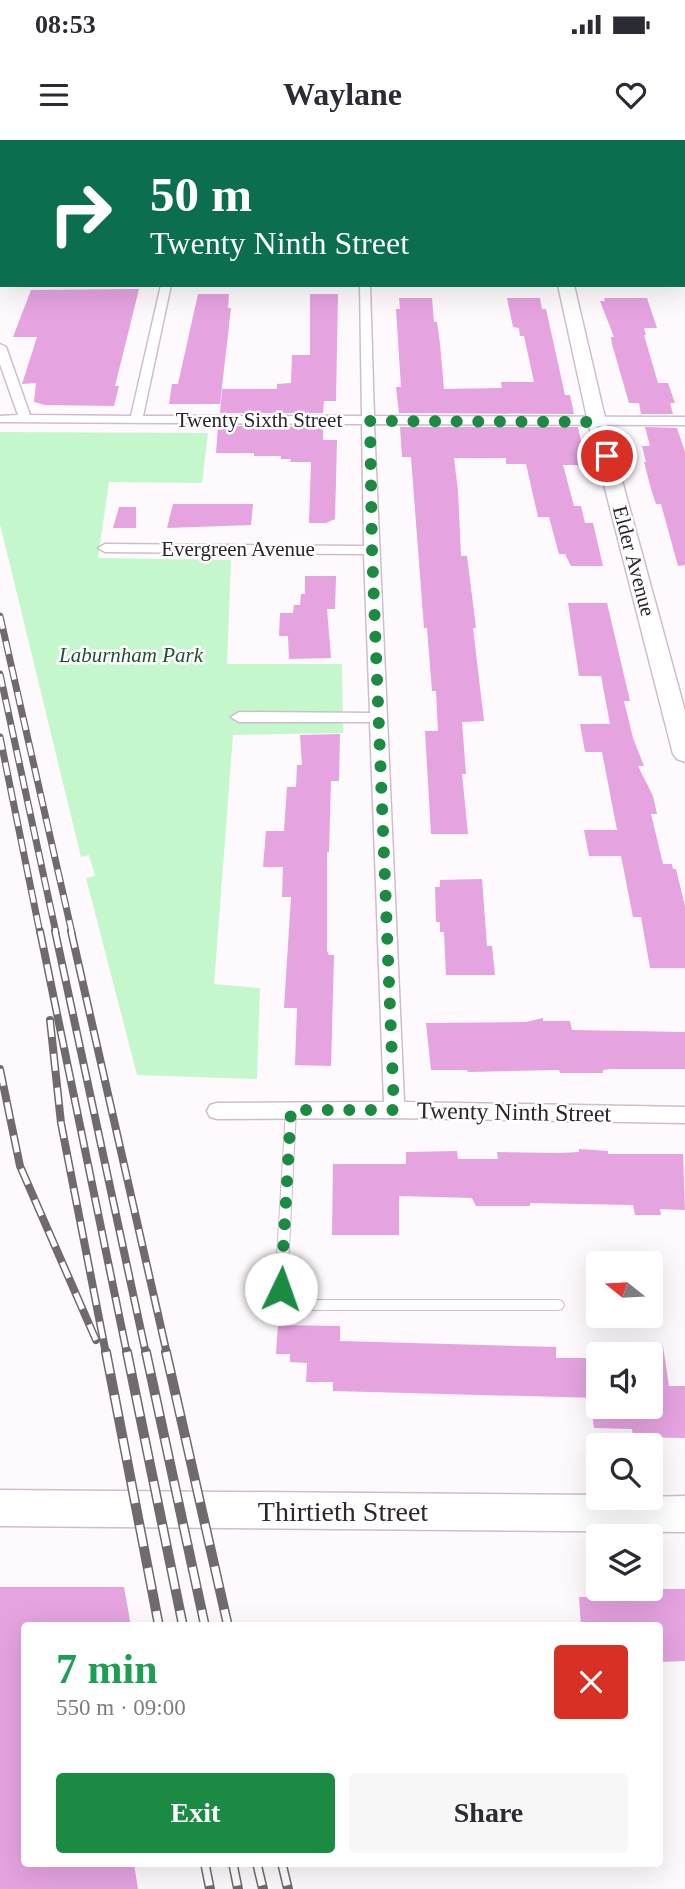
<!DOCTYPE html>
<meta charset="utf-8">
<style>
body{margin:0;font-family:Georgia,serif;background:#f7f7f7;color:#2b2b33;height:100vh;display:flex;flex-direction:column;font-size:26px;white-space:nowrap}
*{box-sizing:border-box;margin:0}
p{font-size:23px;color:#7c7c81}
.icon{flex:none;width:38px;height:38px;fill:none;stroke:currentColor;stroke-width:2;stroke-linecap:round;stroke-linejoin:round}
.map{position:relative;flex:1;overflow:hidden}
.panel{position:absolute;left:21px;top:1482px;width:642px;height:245px;display:flex;flex-direction:column;background:#fff;border-radius:7px;box-shadow:0 7px 28px #0002}
.panel>*{flex:none}
.banner{position:absolute;left:0px;top:0px;width:686px;height:147px;box-shadow:0 7px 28px #0002;background:#0b6e4f;color:#fff;overflow:hidden}
.needle{width:46px;rotate:288deg}
.buttons{position:absolute;left:586px;top:1111px;display:grid;gap:14px}
.buttons a{display:grid;place-items:center;width:77px;height:77px;border-radius:7px;background:#fff;box-shadow:0 7px 28px #0002;font-size:35px}
.pin{position:absolute;display:grid;place-items:center;width:60px;height:60px;color:#fff;margin:-30px;border:4px solid #fff;border-radius:50%;box-shadow:0 2px 7px #0007}
.me{position:absolute;width:77px;margin:-38px;rotate:3deg;stroke-linejoin:round;filter:drop-shadow(0 0 5px #0008)}
.turn{display:flex;align-items:center;gap:24px;height:147px;padding:0 35px;font-size:32px}
.turn .icon{width:91px;height:91px;stroke-width:2.5}
.turn b{display:block;font-size:49px;line-height:60px}
.round{display:grid;place-items:center;flex:none;width:74px;height:74px;border-radius:7px;background:#f7f7f7}
.headline{display:flex;align-items:center;justify-content:space-between;height:119px;padding:0 35px}
h1{font-size:42px;font-weight:800;line-height:52px;color:#1e9e55}
.button{display:flex;gap:14px;margin-top:auto;padding:14px 35px}
.button a{flex:1;height:80px;border-radius:7px;background:#1b8a42;color:#fff;font-size:28px;font-weight:800;line-height:80px;text-align:center}
.button a+a{background:#f7f7f7;color:#2b2b33}
.status{display:flex;justify-content:space-between;align-items:center;height:49px;padding:0 35px;background:#fff;direction:ltr}
.status svg{height:19px;fill:currentColor}
header{display:flex;justify-content:space-between;align-items:center;height:91px;padding:0 35px;background:#fff;font-size:32px;font-weight:800}
.map>svg:first-child{display:block}
</style>
<div class="status"><b>08:53</b><svg viewBox="0 0 49 12"><path d="M0 12V9h3v3zM5 12V6h3v6zM10 12V3h3v9zM15 12V0h3v12zM26 1h20v11H26zM47 4h2v5h-2z"/></svg></div>
<header><svg class="icon" aria-label="menu" viewBox="0 0 24 24"><path d="M4 6h16M4 12h16M4 18h16"/></svg>Waylane<svg class="icon" aria-label="heart" viewBox="0 0 24 24"><path d="M12 20l-8-8c-3-5 5-10 8-4 3-6 11-1 8 4z"/></svg></header>
<div class="map">
<svg width="685" height="1749" viewBox="0 0 685 1749">
<rect width="100%" height="100%" fill="#fdf9fc"/>
<g fill="#c5f7cd">
<path d="M73 0H330L72 2Z"/>
<path d="M0 292 208 293 202 343 109 342 98 418 231 420 227 524H342L343 593 233 595 214 844 260 848 257 939 137 935 86 738 95 736 89 715 81 717 0 384Z"/>
</g>
<g fill="#e5a3e0">
<path d="M139 149 115 246H119L114 266 45 265 34 262 36 243 22 244 37 197H13L31 150Z"/>
<path d="M198 154H229L228 168H231L220 264H169L172 244H178Z"/>
<path d="M310 154H338L336 261H324L323 273H220L222 249H277V244L291 243 292 215H310Z"/>
<path d="M399 158H432L434 182H437L440 204 444 249 502 248 501 242H534L524 196H520L519 188 513 187 507 158H540L542 169H546L565 255H570L574 274 399 273 396 247H401L396 169H400Z"/>
<path d="M604 158H647L657 188H644L646 195H644L658 243H668L675 263H670L673 274H641L639 263H629L612 204 611 197H614L600 161H605Z"/>
<path d="M218 286H323V300H337L335 379 326 383H309L311 322H290L291 319H281V316H254V313H216Z"/>
<path d="M400 287H578L586 325H563L574 366H581L585 383H593L603 426H571L565 414H559L549 377H538L526 324H506V318H454L458 351 461 416H467L476 488H473L484 581 462 582 466 634H462L468 694H431L425 591H438L436 551H432L427 488H424L411 317H402Z"/>
<path d="M645 287 677 288 685 312V425L678 426 661 364H656L651 349 644 322H646L642 306H650Z"/>
<path d="M173 364H253L251 385 167 388Z"/>
<path d="M119 367H136V388H113Z"/>
<path d="M305 436H336L335 469H327L331 518 289 519 288 496H279L280 473H293L294 465H300L301 454H305Z"/>
<path d="M568 463H607L630 561H624L633 598 644 626H638L653 656 657 674H651L663 724H672L673 729H676L685 766V828H650L641 777H633L621 716H589L584 690H617L602 612H585L580 584H610L601 536H579Z"/>
<path d="M340 594 339 641H331L329 712H327V811L329 815H334L331 926 295 925 297 868H284L291 757H282L283 727H263L266 691H284L287 647H296L297 625H302L300 595Z"/>
<path d="M482 739 487 806H492L495 835H446L444 792H440V782H436L435 747H440V740Z"/>
<path d="M543 878V881H570L572 890 685 892V929H610L603 930V933H560L559 930 468 932 467 930H431L426 883 526 882Z"/>
<path d="M579 1009 608 1011V1014H683L685 1070 660 1069 661 1075H635L633 1065 530 1063V1066H476L472 1058 399 1056V1095H332L333 1024H406V1012L457 1011 458 1019H498L497 1012 560 1013 579 1012Z"/>
<path d="M278 1185 340 1186V1201L556 1207V1218H598V1258L333 1251V1242H306L307 1223 290 1222V1214H276Z"/>
<path d="M663 1206 669 1246H685V1298L633 1297 632 1289 594 1288 591 1267H651V1207Z"/>
<path d="M0 1447H124L131 1486H24V1724H134L138 1749H0Z"/>
<path d="M629 1449H685V1521L660 1522V1486H581L579 1457H630Z"/>
</g>
<g fill="none" stroke-linecap="round" stroke-linejoin="round">
<defs>
<g id="lane">
<rect x="349" y="0" width="4" height="2"/>
<rect x="0" y="33" width="2" height="3"/>
<path d="M0 109H2V112L0 113Z"/>
<path d="M291 966 295 967 296 970 287 1147 306 1160H558L562 1161 564 1165 562 1169 558 1170H304L277 1153 275 1149 286 970 287 967Z"/>
</g>
<g id="street">
<rect x="684" y="42" width="1" height="6"/>
<rect x="684" y="113" width="1" height="6"/>
<path d="M161 145H171L143 276H362L360 145H370L374 276 685 277V285L374 284 404 962 685 967V983L394 978 217 979 210 977 207 971 210 965 217 963 384 962 370 582H239L231 577 239 572 370 573 364 414 105 412 98 408 105 404 364 406 362 284 0 282V276L18 275 0 224V204L6 207 30 275 131 276Z"/>
</g>
<g id="secondary">
<rect x="528" y="0" width="12" height="2"/>
<path d="M558 145H574L606 282 685 571V622L677 619 673 614 588 282Z"/>
<path d="M0 1350 598 1355V1358L685 1356V1392L0 1386Z"/>
</g>
</defs>
<use href="#lane" stroke="#cfbdcd" stroke-width="2"/>
<use href="#street" stroke="#cfbdcd" stroke-width="3"/>
<use href="#secondary" stroke="#cfbdcd" stroke-width="3"/>
<use href="#lane" fill="#fff" fill-rule="evenodd"/>
<use href="#street" fill="#fff" fill-rule="evenodd"/>
<use href="#secondary" fill="#fff" fill-rule="evenodd"/>
<defs>
<g id="rail-far2">
<path d="M0 476 72 793"/>
<path d="M0 534 56 793"/>
<path d="M0 597 40 793"/>
</g>
<g id="rail-far1">
<path d="M40 791 127 1214"/>
<path d="M55 791 146 1214"/>
<path d="M71 791 167 1214"/>
<path d="M50 880 61 983 106 1214"/>
<path d="M0 929 20 1026 96 1200"/>
</g>
<g id="rail">
<path d="M106 1212 159 1486"/>
<path d="M127 1212 183 1486"/>
<path d="M146 1212 205 1486"/>
<path d="M166 1212 228 1486"/>
<path d="M205 1724 210 1749"/>
<path d="M233 1724 238 1749"/>
<path d="M257 1724 263 1749"/>
<path d="M282 1724 288 1749"/>
</g>
</defs>
<use href="#rail-far2" stroke="#706a6f" stroke-width="7"/>
<use href="#rail-far1" stroke="#706a6f" stroke-width="8"/>
<use href="#rail" stroke="#706a6f" stroke-width="10"/>
<use href="#rail-far2" stroke="#fff" stroke-width="4.5" stroke-dasharray="13" stroke-linecap="butt"/>
<use href="#rail-far1" stroke="#fff" stroke-width="5" stroke-dasharray="17" stroke-linecap="butt"/>
<use href="#rail" stroke="#fff" stroke-width="7" stroke-dasharray="22" stroke-linecap="butt"/>
</g>
<g fill="none" stroke-linecap="round" stroke-linejoin="round">
<path stroke="#1b8a42" stroke-width="12" stroke-dasharray="0 21.6" d="M281 1149 291 970H394L372 410 370 281 597 282 607 316"/>
</g>
<g text-anchor="middle" stroke-width="5" stroke-linejoin="round" paint-order="stroke">
<g font-size="21" fill="#2d262c" stroke="#fff">
<text x="259" y="287">Twenty Sixth Street</text>
<text x="238" y="416">Evergreen Avenue</text>
<text transform="translate(634 421) rotate(75)" y="7">Elder Avenue</text>
</g>
<g font-size="21" font-style="italic" fill="#1e522c" stroke="#fff">
<text x="131" y="522">Laburnham Park</text>
</g>
<g font-size="24" fill="#2d262c" stroke="#fff">
<text transform="translate(514 972) rotate(1)" y="8">Twenty Ninth Street</text>
</g>
<g font-size="28" fill="#2d262c" stroke="#fff">
<text x="343" y="1381">Thirtieth Street</text>
</g>
</g>
</svg>
<div class="buttons">
<a><svg class="needle" viewBox="-14 -14 28 28"><path d="M0-13l5 13h-10z" fill="#e53935"/><path d="M0 13l5-13h-10z" fill="#7c7c81"/></svg></a>
<a><svg class="icon" aria-label="sound" viewBox="0 0 24 24"><path d="M4 9h4l5-4v14l-5-4H4zM17 9q2 3 0 6"/></svg></a>
<a><svg class="icon" aria-label="search" viewBox="0 0 24 24"><circle cx="10" cy="10" r="6"/><path d="M15 15l6 6"/></svg></a>
<a><svg class="icon" aria-label="layers" viewBox="0 0 24 24"><path d="M12 4l9 5-9 5-9-5zM3 14l9 5 9-5"/></svg></a>
</div>
<div class="pin" style="left:607px;top:316px;background:#d93025"><svg class="icon" aria-label="arrive" viewBox="0 0 24 24"><path d="M6 21V4h12l-3 4 3 4H6"/></svg></div>
<svg class="me" style="left:281px;top:1149px" viewBox="-20 -20 40 40"><circle r="19" fill="#fff"/><path d="M0-13L10 11 0 6-10 11z" fill="#1b8a42"/></svg>
<div class="banner">
<div class="turn"><svg class="icon" aria-label="right" viewBox="0 0 24 24"><path d="M7 20v-9h11M14 6l5 5-5 5"/></svg><div><b>50 m</b>Twenty Ninth Street</div></div>
</div>
<section class="panel">
<div class="headline"><div><h1>7 min</h1><p>550 m · 09:00</p></div><a class="round" style="background:#d93025;color:#fff"><svg class="icon" aria-label="close" viewBox="0 0 24 24"><path d="M6 6l12 12M18 6L6 18"/></svg></a></div>
<div class="button"><a>Exit</a><a>Share</a></div>
</section>
</div>
